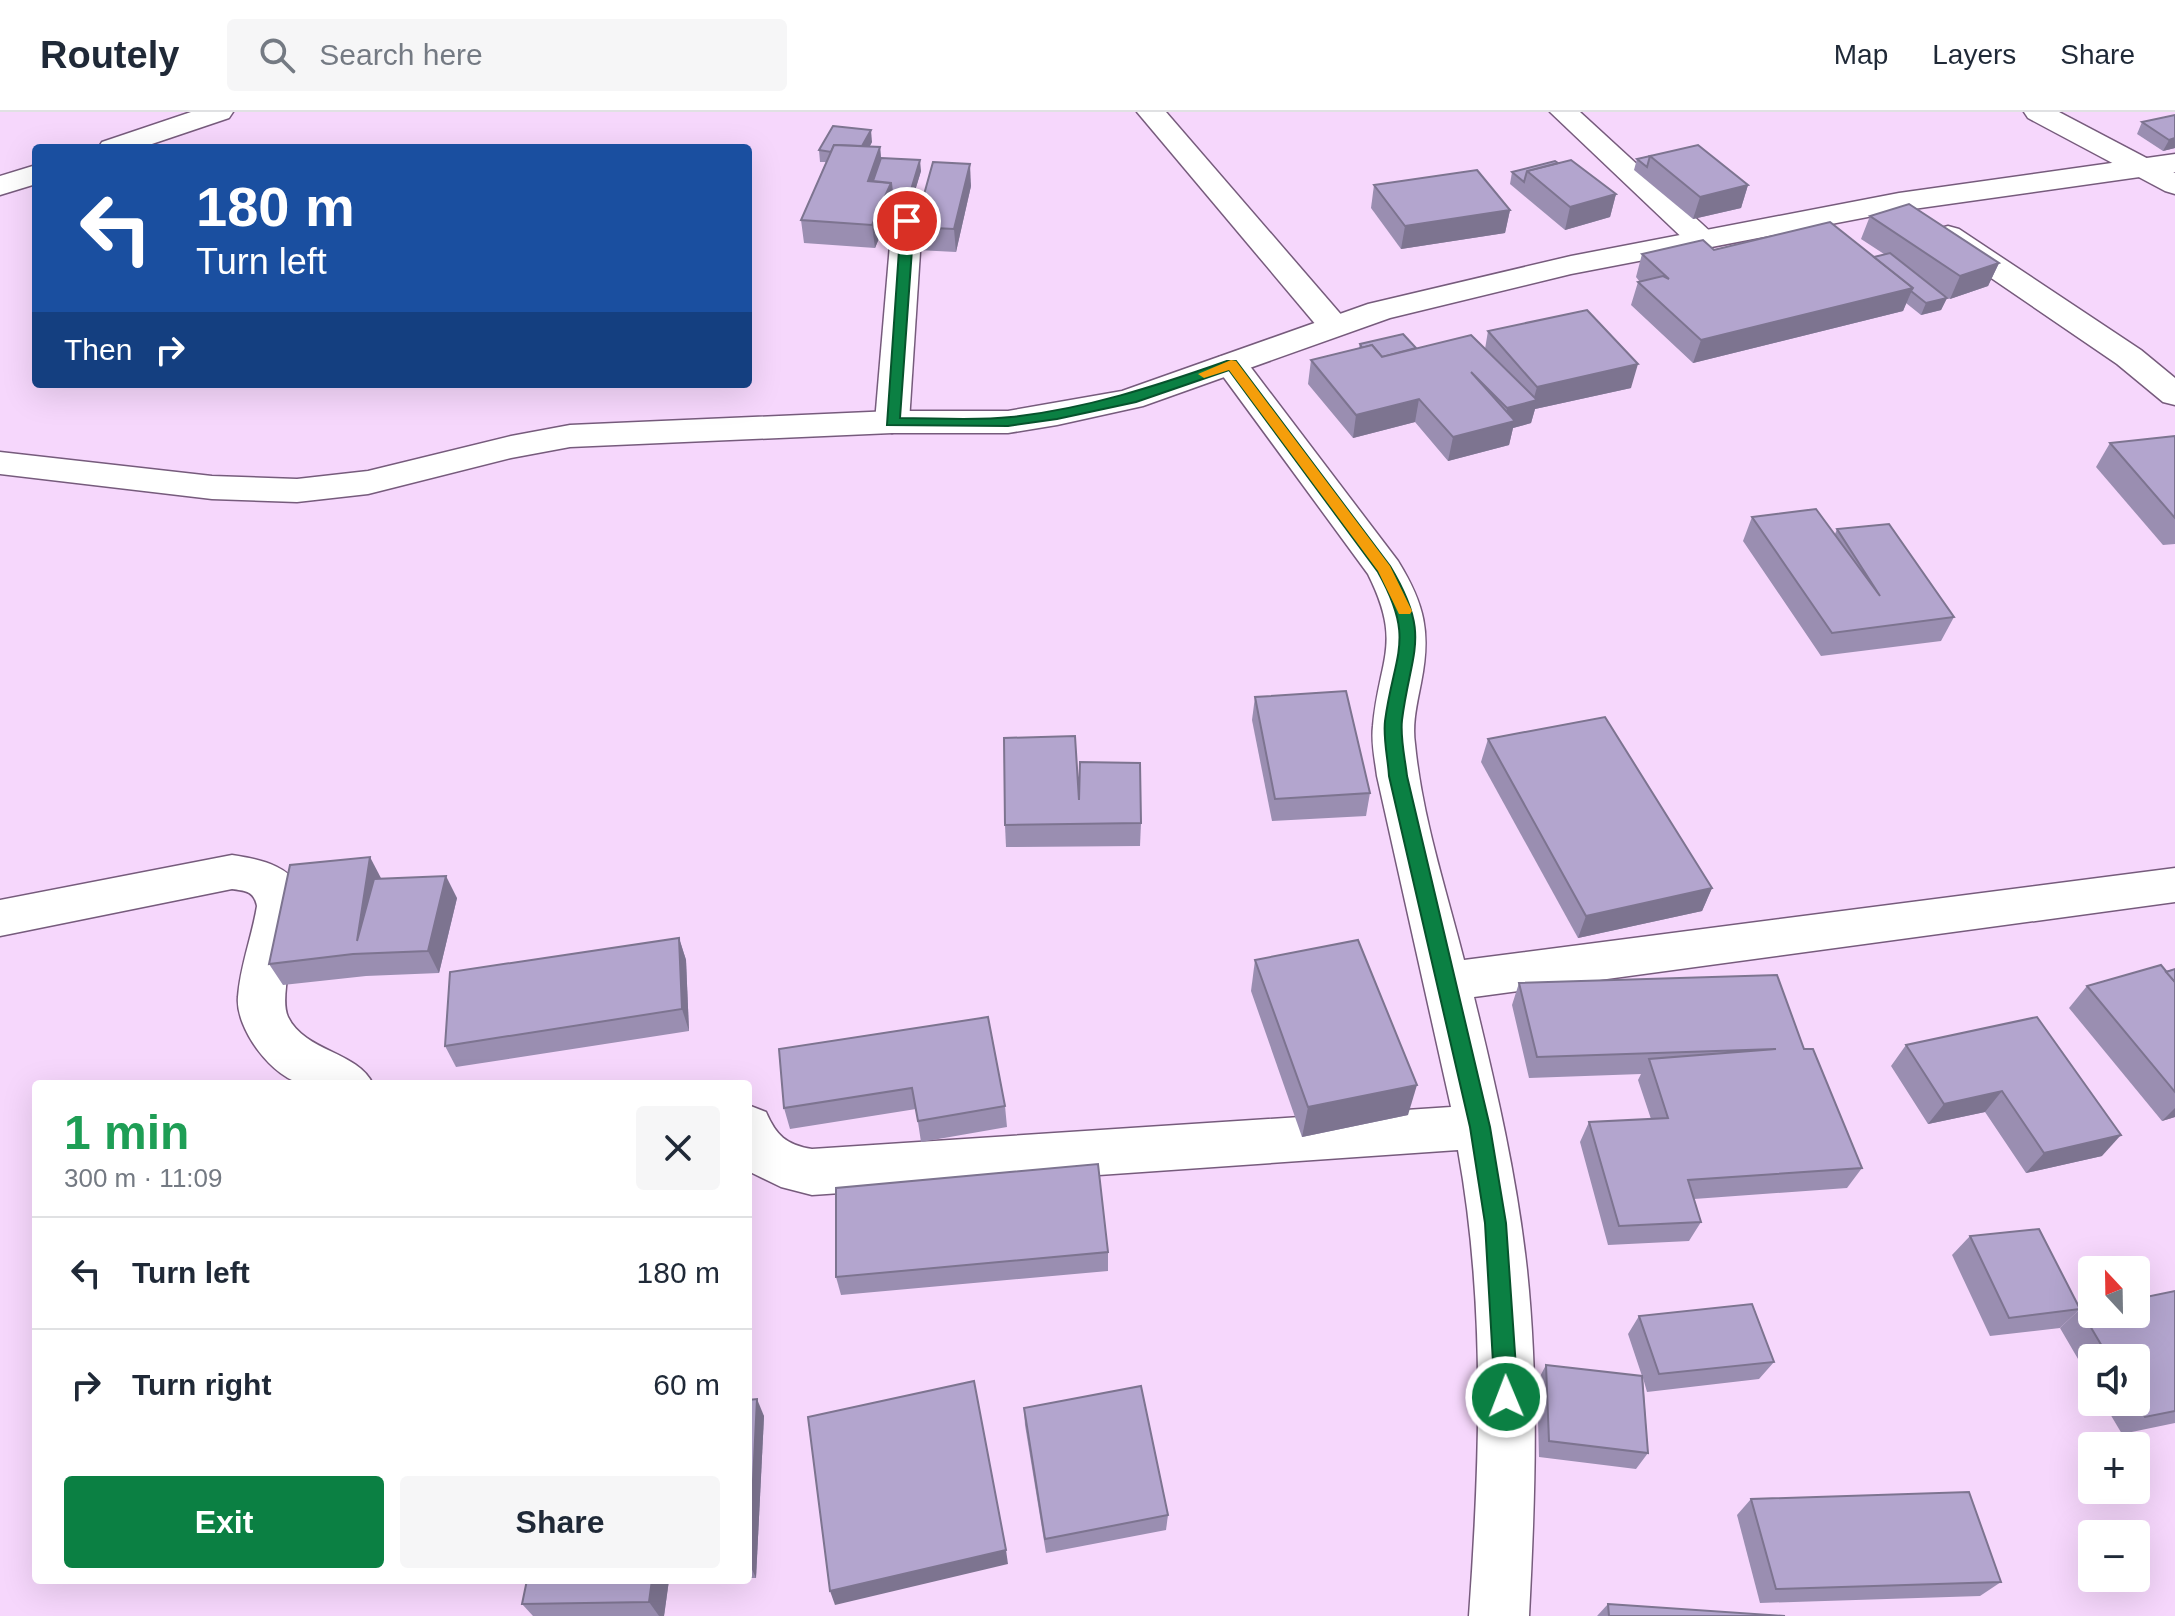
<!DOCTYPE html>
<meta charset="utf-8">
<style>
body{margin:0;font-family:Helvetica,sans-serif;background:#f6f6f7;color:#1f2937;height:100vh;display:flex;flex-direction:column;font-size:30px;white-space:nowrap}
*{box-sizing:border-box;margin:0}
p{font-size:26px;color:#747a83}
.icon{flex:none;width:44px;height:44px;fill:none;stroke:currentColor;stroke-width:2;stroke-linecap:round;stroke-linejoin:round}
.map{position:relative;flex:1;overflow:hidden}
.details{position:absolute;left:32px;top:968px;width:720px;height:504px;display:flex;flex-direction:column;background:#fff;border-radius:8px;box-shadow:0 8px 32px #0002}
.details>*{flex:none}
.top-card{position:absolute;left:32px;top:32px;width:720px;height:244px;border-radius:8px;box-shadow:0 8px 32px #0002;background:#1a4fa0;color:#fff;overflow:hidden}
.needle{width:52px;rotate:338deg}
.controls{position:absolute;left:2078px;top:1144px;display:grid;gap:16px}
.controls a{display:grid;place-items:center;width:72px;height:72px;border-radius:8px;background:#fff;box-shadow:0 8px 32px #0002;font-size:40px}
.pin{position:absolute;display:grid;place-items:center;width:68px;height:68px;color:#fff;margin:-34px;border:4px solid #fff;border-radius:50%;box-shadow:0 2px 8px #0007}
.me{position:absolute;width:88px;margin:-44px;rotate:359deg;stroke-linejoin:round;filter:drop-shadow(0 0 6px #0008)}
.turn{display:flex;align-items:center;gap:28px;height:168px;padding:0 32px;font-size:36px}
.turn .icon{width:104px;height:104px;stroke-width:2.5}
.turn b{display:block;font-size:56px;line-height:68px}
.then{display:flex;align-items:center;height:76px;padding:0 32px;background:#0003;gap:16px;font-size:30px}
.round{display:grid;place-items:center;flex:none;width:84px;height:84px;border-radius:8px;background:#f6f6f7}
.summary{display:flex;align-items:center;justify-content:space-between;height:136px;padding:0 32px}
h1{font-size:48px;font-weight:800;line-height:60px;color:#1e9e55}
.action{display:flex;gap:16px;margin-top:auto;padding:16px 32px}
.action a{flex:1;height:92px;border-radius:8px;background:#0b8043;color:#fff;font-size:32px;font-weight:800;line-height:92px;text-align:center}
.action a+a{background:#f6f6f7;color:#1f2937}
ul{padding:0;list-style:none}
li{display:flex;align-items:center;gap:24px;height:112px;padding:0 32px;border-top:2px solid #e0e1e3}
li div{flex:1}
li b{display:block;font-size:30px}
li em{font-style:normal}
header{display:flex;align-items:center;gap:48px;box-sizing:border-box;height:112px;padding:0 40px;background:#fff;border-bottom:2px solid #e0e1e3}
header strong{font-size:38px}
nav{display:flex;gap:44px;margin-inline-start:auto;font-size:28px}
.search{width:560px;height:72px;background:#f6f6f7;display:flex;align-items:center;gap:20px;box-sizing:border-box;padding:0 28px;border-radius:8px;color:#747a83;font-size:30px}
.map>svg:first-child{display:block}
</style>
<header>
<strong>Routely</strong>
<div class="search"><svg class="icon" aria-label="search" viewBox="0 0 24 24"><circle cx="10" cy="10" r="6"/><path d="M15 15l6 6"/></svg>Search here</div>
<nav><a>Map</a><a>Layers</a><a>Share</a></nav>
</header>
<div class="map">
<svg width="2175" height="1504" viewBox="0 0 2175 1504">
<rect width="100%" height="100%" fill="#f6d7fc"/>
<g fill="none" stroke-linecap="round" stroke-linejoin="round">
<defs>
<g id="minor">
<path d="M191 0H233L229 6 140 36H98L102 30Z"/>
<path d="M1137 0H1166L1344 206 1349 213 1344 220 1333 223 1322 220Z"/>
<path d="M1550 0H1580L1713 122 1717 128 1713 134 1702 137 1691 134Z"/>
<path d="M2024 0H2059L2175 61V82L2165 79 2028 6Z"/>
<path d="M36 53V72L0 83V64Z"/>
<path d="M907 100 918 103 922 109 909 310 904 317 892 321 880 317 875 310 892 109 896 103Z"/>
<path d="M1948 114 1959 117 2141 238 2175 266V293L2163 290 2117 252 1937 129 1933 123 1937 117Z"/>
<path d="M1231 242 1243 245 1398 449C1425 493 1431 521 1421 571 1417 591 1412 612 1415 632 1422 705 1446 777 1464 848L2175 756V790L1474 885C1496 975 1517 1065 1527 1158 1539 1273 1535 1389 1529 1504H1469C1480 1349 1486 1192 1458 1038L812 1083 781 1075 748 1059V993L766 1000C776 1023 786 1033 812 1037L1451 995 1377 664C1375 648 1371 631 1373 614 1379 546 1403 532 1368 462L1214 252 1219 245Z"/>
<path d="M232 743C336 758 292 803 286 875 285 885 284 896 288 905 305 940 357 939 373 972 351 972 327 975 305 972 273 968 235 916 238 885 240 854 252 825 257 794 254 779 246 779 232 777L0 824V788Z"/>
</g>
<path id="tertiary" d="M2175 42V60L1899 99 1571 162 1390 206 1143 294 1057 313 1008 321H892L570 335 511 346 368 382 297 390 212 387 0 362V340L212 364 297 367 368 359 511 324 570 313 892 299H1008L1122 279 1368 192 1571 144 1899 81Z"/>
</defs>
<use href="#minor" stroke="#765b7c" stroke-width="3"/>
<use href="#tertiary" stroke="#765b7c" stroke-width="3"/>
<use href="#minor" fill="#fff" fill-rule="evenodd"/>
<use href="#tertiary" fill="#fff" fill-rule="evenodd"/>
</g>
<g fill="#9a8eb1">
<path d="M2175 3V36L2163 39 2137 22 2142 10Z"/>
<path d="M872 30 870 34 880 35 881 46 921 59 911 92H893L875 136 804 131 801 108 826 50H820L819 38Z"/>
<path d="M1698 33 1748 73 1741 96 1693 107 1634 58 1637 47Z"/>
<path d="M1555 49 1616 82 1610 105 1565 118 1510 72 1512 60Z"/>
<path d="M1374 73 1510 98 1505 121 1401 137 1371 96Z"/>
<path d="M971 74 956 140 917 138 915 115Z"/>
<path d="M1870 104 1999 151 1988 174 1950 187 1936 178 1947 186 1941 198 1921 203 1906 191 1903 199 1693 251 1631 193 1638 170H1640L1636 165 1642 142 1714 138 1874 145 1884 142 1861 127Z"/>
<path d="M1488 219 1631 276 1535 297 1531 311 1513 316 1509 333 1448 349 1415 310 1353 326 1308 272 1311 248 1359 236 1360 232 1416 236 1485 237Z"/>
<path d="M2175 324V432L2163 433 2096 355 2110 331Z"/>
<path d="M1752 405 1835 422 1837 417 1954 505 1941 529 1821 544 1743 429Z"/>
<path d="M1255 585 1370 681 1366 704 1272 709 1252 608Z"/>
<path d="M1488 627 1712 776 1702 799 1578 826 1481 650Z"/>
<path d="M1079 688 1141 711 1140 734 1006 735 1005 713Z"/>
<path d="M382 766 457 786 439 861 366 864 283 873 269 852Z"/>
<path d="M679 826 686 848 689 919 456 955 445 934Z"/>
<path d="M1255 848 1408 1003 1302 1025 1251 879Z"/>
<path d="M2175 857V1005L2162 1009 2069 896 2087 874Z"/>
<path d="M1519 871 1804 937 1862 1056 1847 1076 1694 1087 1701 1110 1689 1129 1608 1133 1580 1030 1589 1010 1651 1007 1638 968 1641 962 1529 966 1512 893Z"/>
<path d="M2037 905 2102 1044 2026 1061 1985 1000 1928 1012 1891 954 1906 933Z"/>
<path d="M779 937 1005 994 1007 1015 921 1030 916 997 790 1017 784 996Z"/>
<path d="M1970 1124 2080 1197 2060 1216 1990 1224 1952 1143Z"/>
<path d="M1108 1140V1159L841 1183 836 1165Z"/>
<path d="M2175 1179V1311L2122 1322 2103 1290H2136V1246H2092V1271L2060 1216 2080 1197Z"/>
<path d="M1639 1204 1774 1250 1759 1267 1647 1280 1643 1266 1648 1341 1636 1357 1539 1345 1537 1270 1546 1253 1642 1264 1628 1222Z"/>
<path d="M748 1288 764 1304 756 1466H748Z"/>
<path d="M1024 1296 1168 1403 1166 1418 1046 1441 1025 1313Z"/>
<path d="M1751 1387 2001 1470 1980 1484 1760 1491 1737 1403Z"/>
<path d="M527 1468H669L664 1504H533L522 1492Z"/>
<path d="M676 1468H729L678 1472Z"/>
<path d="M1608 1492 1785 1504H1597Z"/>
</g>
<g fill="#7d7490">
<path d="M871 18 872 30 859 54 857 42Z"/>
<path d="M2175 26V36L2163 39 2169 28Z"/>
<path d="M880 35 882 58 869 79 868 69Z"/>
<path d="M920 48 921 59 911 92 910 81Z"/>
<path d="M970 52 971 74 956 140 954 117Z"/>
<path d="M891 71 893 93 875 136 872 113Z"/>
<path d="M1748 73 1741 96 1693 107 1700 85Z"/>
<path d="M1616 82 1610 105 1565 118 1570 95Z"/>
<path d="M1510 98 1505 121 1401 137 1405 114Z"/>
<path d="M1999 151 1988 174 1950 187 1960 164Z"/>
<path d="M1913 176 1903 199 1693 251 1701 228Z"/>
<path d="M1947 186 1941 198 1921 203 1926 191Z"/>
<path d="M1638 252 1631 276 1535 297 1531 311 1513 316 1509 333 1448 349 1453 325 1504 312 1507 296 1533 289 1537 275Z"/>
<path d="M1419 287 1415 310 1353 326 1356 303Z"/>
<path d="M370 745 382 768 357 829Z"/>
<path d="M446 764 457 786 439 861 428 839Z"/>
<path d="M1712 776 1702 799 1578 826 1586 804Z"/>
<path d="M679 826 686 848 689 919 682 897Z"/>
<path d="M1417 973 1408 1003 1302 1025 1308 995Z"/>
<path d="M2002 979 1985 1000 1928 1012 1944 992Z"/>
<path d="M2175 996V1005L2162 1009Z"/>
<path d="M2121 1023 2102 1044 2026 1061 2044 1041Z"/>
<path d="M757 1287 764 1304 756 1466 749 1451Z"/>
<path d="M1006 1438 1008 1452 835 1493 830 1479Z"/>
<path d="M652 1468H669L664 1504H659L649 1490Z"/>
</g>
<g fill="#b3a5ce" stroke="#7d7490" stroke-width="2">
<path d="M2175 3V26L2169 28 2142 10Z"/>
<path d="M833 14 871 18 862 34 834 33 831 40 819 38Z"/>
<path d="M834 33 880 35 868 69 891 71 872 113 801 108Z"/>
<path d="M1698 33 1748 73 1700 85 1650 44Z"/>
<path d="M1650 44 1647 55 1637 47Z"/>
<path d="M881 46 920 48 910 81 892 80 891 71 873 69Z"/>
<path d="M1571 48 1616 82 1570 95 1527 59Z"/>
<path d="M1555 49 1558 51 1527 59 1524 70 1512 60Z"/>
<path d="M933 50 970 52 954 117 915 115Z"/>
<path d="M1477 58 1510 98 1405 114 1374 73Z"/>
<path d="M1909 92 1999 151 1960 164 1870 104Z"/>
<path d="M1830 110 1913 176 1701 228 1638 170 1663 164 1669 167 1642 142 1703 128 1714 138Z"/>
<path d="M1890 141 1947 186 1926 191 1911 179 1913 176 1874 145Z"/>
<path d="M1587 198 1638 252 1537 275 1488 219Z"/>
<path d="M1403 222 1416 236 1382 245 1372 233 1362 236 1360 232Z"/>
<path d="M1471 223 1537 288 1507 296 1471 260 1515 309 1453 325 1419 287 1356 303 1311 248 1372 233 1382 245Z"/>
<path d="M2175 324V406L2110 331Z"/>
<path d="M1816 397 1880 484 1837 417 1889 412 1954 505 1832 521 1752 405Z"/>
<path d="M1346 579 1370 681 1275 687 1255 585Z"/>
<path d="M1605 605 1712 776 1586 804 1488 627Z"/>
<path d="M1075 624 1079 688 1080 650 1140 651 1141 711 1005 713 1004 626Z"/>
<path d="M370 745 357 829 374 767 446 764 428 839 353 842 269 852 290 753Z"/>
<path d="M679 826 682 897 445 934 450 860Z"/>
<path d="M1358 828 1417 973 1308 995 1255 848Z"/>
<path d="M2161 853 2175 870V980L2087 874Z"/>
<path d="M2175 857V870L2166 860Z"/>
<path d="M1777 863 1804 937H1813L1862 1056 1688 1068 1701 1110 1619 1114 1589 1010 1668 1006 1649 947 1776 937 1537 945 1519 871Z"/>
<path d="M988 905 1005 994 918 1009 912 976 784 996 779 937Z"/>
<path d="M2037 905 2121 1023 2044 1041 2002 979 1944 992 1906 933Z"/>
<path d="M1098 1052 1108 1140 836 1165V1076Z"/>
<path d="M2039 1117 2080 1197 2009 1206 1970 1124Z"/>
<path d="M2175 1179V1299L2145 1305 2136 1290V1246H2109L2080 1197 2092 1195V1202H2136V1187Z"/>
<path d="M1752 1192 1774 1250 1659 1262 1639 1204Z"/>
<path d="M1546 1253 1642 1264 1648 1341 1549 1329Z"/>
<path d="M974 1269 1006 1438 830 1479 808 1305Z"/>
<path d="M1141 1274 1168 1403 1045 1427 1024 1296Z"/>
<path d="M757 1287 749 1451H748V1288Z"/>
<path d="M1969 1380 2001 1470 1776 1477 1751 1387Z"/>
<path d="M527 1468H652L649 1490 522 1492Z"/>
<path d="M1608 1492 1785 1504H1609Z"/>
</g>
<path fill="#0b8043" stroke="#07532c" stroke-width="2" d="M907 105 914 109 900 306C936 306 975 309 1011 305 1086 297 1156 274 1227 249H1236L1390 454C1432 524 1411 537 1402 608 1400 626 1405 646 1407 664L1490 1015 1506 1111 1518 1285 1515 1293 1506 1297 1498 1293 1495 1285 1485 1111 1470 1015 1389 664C1388 647 1383 626 1385 609 1394 541 1416 528 1378 460L1229 258 1136 290 1057 307 1008 314 887 313 901 109Z"/>
<path fill="#f59e0b" d="M1231 248 1236 249 1390 454 1412 499 1410 502H1399L1378 459 1229 258 1204 266 1198 262Z"/>
</svg>
<div class="controls">
<a><svg class="needle" viewBox="-14 -14 28 28"><path d="M0-13l5 13h-10z" fill="#e53935"/><path d="M0 13l5-13h-10z" fill="#747a83"/></svg></a>
<a><svg class="icon" aria-label="sound" viewBox="0 0 24 24"><path d="M4 9h4l5-4v14l-5-4H4zM17 9q2 3 0 6"/></svg></a>
<a>+</a>
<a>−</a>
</div>
<div class="pin" style="left:907px;top:109px;background:#d93025"><svg class="icon" aria-label="arrive" viewBox="0 0 24 24"><path d="M6 21V4h12l-3 4 3 4H6"/></svg></div>
<svg class="me" style="left:1506px;top:1285px" viewBox="-20 -20 40 40"><circle r="17" fill="#0b8043" stroke="#fff" stroke-width="3"/><path d="M0-11L8 9 0 5-8 9z" fill="#fff"/></svg>
<div class="top-card">
<div class="turn"><svg class="icon" aria-label="left" viewBox="0 0 24 24"><path d="M17 20v-9H6M10 6l-5 5 5 5"/></svg><div><b>180 m</b>Turn left</div></div>
<div class="then">Then<svg class="icon" aria-label="right" viewBox="0 0 24 24"><path d="M7 20v-9h11M14 6l5 5-5 5"/></svg></div>
</div>
<section class="details">
<div class="summary"><div><h1>1 min</h1><p>300 m · 11:09</p></div><a class="round"><svg class="icon" aria-label="close" viewBox="0 0 24 24"><path d="M6 6l12 12M18 6L6 18"/></svg></a></div>
<ul>
<li><svg class="icon" aria-label="left" viewBox="0 0 24 24"><path d="M17 20v-9H6M10 6l-5 5 5 5"/></svg><div><b>Turn left</b></div><em>180 m</em></li>
<li><svg class="icon" aria-label="right" viewBox="0 0 24 24"><path d="M7 20v-9h11M14 6l5 5-5 5"/></svg><div><b>Turn right</b></div><em>60 m</em></li>
</ul>
<div class="action"><a>Exit</a><a>Share</a></div>
</section>
</div>
